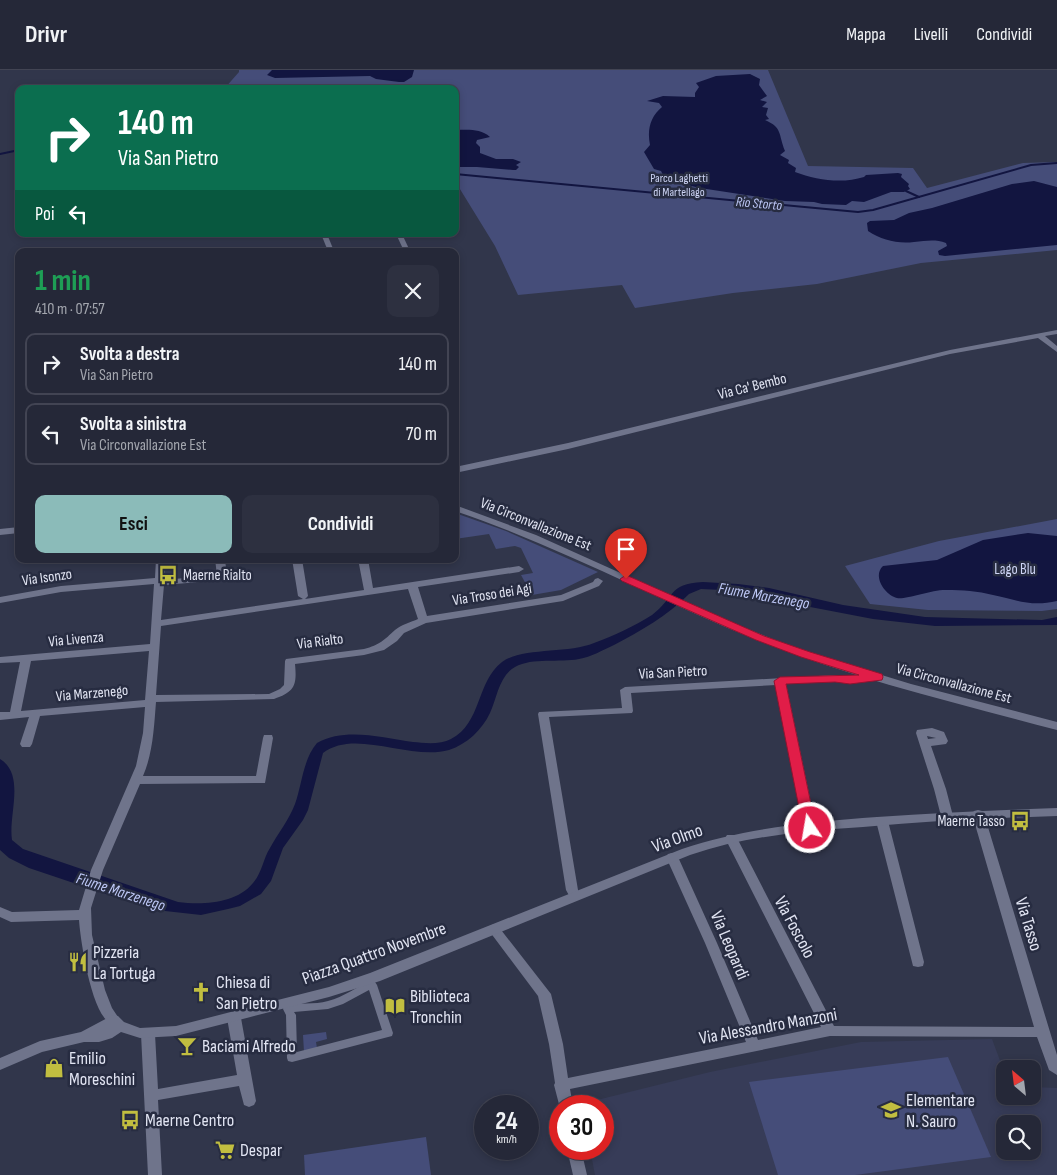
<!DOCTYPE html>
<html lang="it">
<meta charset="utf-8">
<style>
body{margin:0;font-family:"Sofia Sans Condensed",sans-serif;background:#2d3040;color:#f1f3f6;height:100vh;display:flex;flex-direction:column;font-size:19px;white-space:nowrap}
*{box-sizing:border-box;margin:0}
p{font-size:16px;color:#a3a6ae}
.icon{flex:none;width:28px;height:28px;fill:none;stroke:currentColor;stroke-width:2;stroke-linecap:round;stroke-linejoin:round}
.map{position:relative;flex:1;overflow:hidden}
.panel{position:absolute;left:15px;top:178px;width:444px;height:315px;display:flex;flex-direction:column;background:#252838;border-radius:10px;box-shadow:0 2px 8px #0003,0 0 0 1px #424453}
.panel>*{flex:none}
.top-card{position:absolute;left:15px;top:15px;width:444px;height:152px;border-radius:10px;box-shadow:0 2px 8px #0003,0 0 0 1px #424453;background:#0b6e4f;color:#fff;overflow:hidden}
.needle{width:32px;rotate:332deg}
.tools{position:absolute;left:996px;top:990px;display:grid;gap:10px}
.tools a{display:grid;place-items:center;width:45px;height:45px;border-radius:10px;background:#252838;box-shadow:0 2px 8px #0003,0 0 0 1px #424453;font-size:25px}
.speed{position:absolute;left:474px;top:1025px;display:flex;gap:10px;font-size:25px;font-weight:700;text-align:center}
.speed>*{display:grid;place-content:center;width:65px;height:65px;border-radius:50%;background:#252838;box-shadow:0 2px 8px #0003,0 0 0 1px #424453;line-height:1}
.speed small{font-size:12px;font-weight:400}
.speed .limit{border:8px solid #d22;background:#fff;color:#111}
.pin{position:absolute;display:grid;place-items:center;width:42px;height:42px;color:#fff;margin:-51px -21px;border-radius:50% 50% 50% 0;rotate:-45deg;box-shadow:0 0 5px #0007}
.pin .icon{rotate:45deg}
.me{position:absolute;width:55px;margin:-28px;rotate:348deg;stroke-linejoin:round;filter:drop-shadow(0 0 4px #0008)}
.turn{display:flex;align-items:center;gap:18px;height:105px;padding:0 20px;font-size:22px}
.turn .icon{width:65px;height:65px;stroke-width:2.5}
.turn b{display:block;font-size:35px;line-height:42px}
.then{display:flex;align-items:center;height:48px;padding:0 20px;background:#0003;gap:10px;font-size:19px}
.round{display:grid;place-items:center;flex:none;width:52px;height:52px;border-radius:10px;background:#2d3040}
.overview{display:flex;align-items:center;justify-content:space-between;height:85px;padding:0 20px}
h1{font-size:30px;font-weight:700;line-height:38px;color:#1e9e55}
.primary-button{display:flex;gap:10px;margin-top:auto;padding:10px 20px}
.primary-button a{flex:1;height:58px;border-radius:10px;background:#8bbbb9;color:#111;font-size:20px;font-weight:700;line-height:58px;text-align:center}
.primary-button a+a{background:#2d3040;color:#f1f3f6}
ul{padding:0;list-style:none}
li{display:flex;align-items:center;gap:15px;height:62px;margin:0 10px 8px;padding:0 10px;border:2px solid #424453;border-radius:10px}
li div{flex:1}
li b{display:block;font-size:19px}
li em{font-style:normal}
header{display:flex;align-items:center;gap:30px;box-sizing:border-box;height:70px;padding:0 25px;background:#252838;border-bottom:1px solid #424453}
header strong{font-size:24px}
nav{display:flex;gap:28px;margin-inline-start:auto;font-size:18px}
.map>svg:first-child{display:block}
</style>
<header>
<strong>Drivr</strong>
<nav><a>Mappa</a><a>Livelli</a><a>Condividi</a></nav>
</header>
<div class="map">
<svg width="1057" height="1105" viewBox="0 0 1057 1105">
<rect width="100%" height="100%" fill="#31364b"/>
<path fill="#373c58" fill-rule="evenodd" d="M992 969 1005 1004V1026H1032L1033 1017 1057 1018V1105H595L590 1079H602V1036H596L597 1030 710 1002 861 972ZM1005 1054H1032V1081H1005Z"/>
<g fill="#454d79">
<path d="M239 0H768L808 96 913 98 927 118 1023 93 1057 92V180L921 193 817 214 733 223 635 238 622 215 518 225 495 176 455 111V19H224L239 2Z"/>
<path d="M455 443 506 461 598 502 561 520 532 525 521 505 533 503 521 478 515 476 496 479 489 464 455 469Z"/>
<path d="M1057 449V539L1042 541 928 540 870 534 845 496 939 471Z"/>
<path d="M326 962 327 969 316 972 317 978 304 982 303 965Z"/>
<path d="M948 987 991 1087 855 1105H778L749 1012Z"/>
<path d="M426 1067 431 1105H305L304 1085Z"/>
</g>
<g fill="#121540">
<path d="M272 0H414L412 7 404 12H399L376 9 370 6 275 8 267 5Z"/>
<path d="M750 4 760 9 759 15 767 26 760 30 767 32 762 37 768 38 766 45 769 49 765 50C783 58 778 64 785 81L780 85 789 90 788 93 796 98 795 102C816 110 842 114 864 107L866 105 898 103 902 104 901 107 909 114 908 116 910 119 904 122H891L864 132 852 131 846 135 822 134 814 132 785 131 700 118 679 113 663 105 661 101 654 99 644 82 650 75C647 60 650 47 662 37L659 33 647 31 663 26 695 27V23L699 17 696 13 716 6Z"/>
<path d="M455 60C467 60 480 58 490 67L477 70 476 73 480 77V83L496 89H513L521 92 516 95 519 97 516 100H513L477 97H455Z"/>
<path d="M1034 111 1057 117V175L945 186 939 185 938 181 947 176 946 173C935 169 926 171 914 172 897 174 882 170 868 161L867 153 870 151 894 150 909 143 932 138 1012 114Z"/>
<path d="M1028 463 1057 466V531C1031 537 1017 530 993 525 978 521 962 520 947 520 933 519 905 530 897 528 885 525 872 506 883 496L937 490 983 470Z"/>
<path d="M703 512 738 514 769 518 843 535 925 547 1042 550 1057 547V555L935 556 873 549 722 520 701 519 689 524C666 547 642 560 614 575 603 580 591 587 579 589 559 593 533 587 515 597 499 606 497 628 490 643 482 660 467 674 449 680 410 691 355 658 323 683L308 740 303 750 283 778 271 811 261 824 240 836 228 839 201 845 165 841 145 837 29 798 9 788 0 780V689C26 705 8 745 12 770L23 779 178 832C202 835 236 834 253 813 262 803 263 789 270 778 278 763 289 750 295 734 302 715 303 689 317 673 346 657 382 668 413 672 424 673 440 675 451 669 482 653 476 612 502 592 522 577 568 584 594 573 613 566 635 556 652 545 675 528 667 514 703 512Z"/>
</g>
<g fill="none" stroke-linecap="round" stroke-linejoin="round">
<g stroke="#121540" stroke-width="2">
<path d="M0 84 19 80"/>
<path d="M455 104 858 142 873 140 1031 95 1057 93"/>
<path d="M906 121 919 127"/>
</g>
<path fill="#6f748b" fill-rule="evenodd" d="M372 911 375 912 377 915 393 963 392 966 292 992 288 991 287 988 286 945 283 939 284 936C299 932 314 935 328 931 344 927 357 916 372 911ZM369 920 382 960 297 982 296 945 294 942 328 939 343 934Z"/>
<g fill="#6f748b" fill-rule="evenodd">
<path d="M321 164H327L334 181H328Z"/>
<path d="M396 164H402L410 181H404Z"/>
<path d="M1057 260V264L1045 266 1057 276V282L1038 268 950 284 568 379 455 403V397L568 373 950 280Z"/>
<path d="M156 489H166L164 510 217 505 215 489H225L227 507 222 510 164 515 161 550 303 529 298 526 292 489H302L308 526 305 529 364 520 358 489H368L373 518 519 496 524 499 519 502 418 517 427 546 561 525 593 512 595 509 598 508 603 511 599 516 563 531 426 553 404 563 397 571 384 580 364 585 295 594C297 615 295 622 274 629L156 632C154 657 153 683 143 706H256L263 668 264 665H272L273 668 265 713 140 714 103 800 91 838 92 865 105 920 112 938 120 950 118 954C93 962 80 867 79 850L11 852 0 847V837L12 842 79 840 91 800 136 696 143 663 145 637 40 646 32 674 30 677H22L20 674 29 647 0 650V642H10L20 592 0 593V587L150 574 154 514 61 522 0 533V527L61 516 155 508ZM408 519 418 549C411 552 401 555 395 560 384 570 380 575 364 579L286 589 285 591 284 615 280 619 269 624 156 625 161 556ZM149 581 145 630 21 641 31 591Z"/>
<path d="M878 604 882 605 883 607 882 609 850 613 835 611 786 614 816 757 814 760H806L804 757 776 615 631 623 633 641 632 643 549 647 578 820 581 826 579 829 575 831 571 829 566 820 538 644 539 642 622 638 620 620 625 617 835 605 850 607Z"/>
<path d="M932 658 944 662 948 671 946 674 931 676 946 719 953 746 951 749H943L941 746 934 719 916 663 917 660ZM927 666 936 668 928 669Z"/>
<path d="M978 740 982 741 984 744 1057 985V1005L1049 1000 1037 967 830 966 570 1019 573 1036H560V1038L554 1015 555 1013 549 974 538 926 490 862 488 859 490 856 494 854 498 856 551 924 563 974 568 1008 746 972 705 873 666 787 668 784 672 783 676 784 678 787 717 873 758 970 821 957 725 768 727 765H735L737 768 834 956 1034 957 972 744 974 741Z"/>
<path d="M882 747 886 748 888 751 924 892 923 896 918 897 913 896 912 892 876 751 878 748Z"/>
<path d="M234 943 239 944 241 948 256 1031 254 1035 249 1037 244 1035 239 1016 158 1030 162 1105H148L141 964 143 960 148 959 153 960 155 964 158 1019 237 1005 227 948 229 944Z"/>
<path d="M567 1079H581L587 1105H573Z"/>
</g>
<g fill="#6f748b" fill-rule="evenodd">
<path d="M455 435 536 465 725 550 800 580 911 614 1057 652V660C956 633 854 609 757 570 655 529 559 476 455 441Z"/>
<path d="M19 457V463L0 465V459Z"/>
<path d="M1057 738V746C992 748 927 751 863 757 804 761 746 766 690 785L380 911 329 927 176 966 140 968 121 962 112 968 99 972H84L42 982 0 1000V988L40 971 81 962 113 945 118 946 124 952 140 958 176 956 329 917 370 903 682 779C745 758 811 752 877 747 937 743 997 740 1057 738Z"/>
</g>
</g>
<path fill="#e11d48" stroke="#92132f" d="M626 505 764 566 810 582 882 604 883 607 882 610 850 614 835 612 786 614 816 758 814 761H805L803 758 774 611 780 607 859 605 801 587 756 570 622 511 620 509Z"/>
<defs>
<symbol id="bus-bare" viewBox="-9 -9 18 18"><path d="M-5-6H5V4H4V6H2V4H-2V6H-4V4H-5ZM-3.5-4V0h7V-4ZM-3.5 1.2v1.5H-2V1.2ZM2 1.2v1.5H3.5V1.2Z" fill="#c1be40" stroke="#272c41" stroke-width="2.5" paint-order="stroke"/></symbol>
<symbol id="restaurant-bare" viewBox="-9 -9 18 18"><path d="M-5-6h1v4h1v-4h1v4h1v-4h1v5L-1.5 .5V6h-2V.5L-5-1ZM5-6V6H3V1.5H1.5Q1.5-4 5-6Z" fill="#c1be40" stroke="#272c41" stroke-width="2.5" paint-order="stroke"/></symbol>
<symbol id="church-bare" viewBox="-9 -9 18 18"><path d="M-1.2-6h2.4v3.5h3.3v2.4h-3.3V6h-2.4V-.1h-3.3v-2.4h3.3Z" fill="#c1be40" stroke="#272c41" stroke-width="2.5" paint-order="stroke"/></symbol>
<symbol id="library-bare" viewBox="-9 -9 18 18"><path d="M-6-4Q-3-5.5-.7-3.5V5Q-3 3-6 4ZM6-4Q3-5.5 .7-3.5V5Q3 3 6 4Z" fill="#c1be40" stroke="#272c41" stroke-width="2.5" paint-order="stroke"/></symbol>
<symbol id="bar-bare" viewBox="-9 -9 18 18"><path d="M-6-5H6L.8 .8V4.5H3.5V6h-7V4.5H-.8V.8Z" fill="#c1be40" stroke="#272c41" stroke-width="2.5" paint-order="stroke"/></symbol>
<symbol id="shop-bare" viewBox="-9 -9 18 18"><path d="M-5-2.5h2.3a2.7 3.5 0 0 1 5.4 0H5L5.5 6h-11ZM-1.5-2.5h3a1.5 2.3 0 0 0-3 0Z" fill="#c1be40" stroke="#272c41" stroke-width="2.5" paint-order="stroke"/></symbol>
<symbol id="school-bare" viewBox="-9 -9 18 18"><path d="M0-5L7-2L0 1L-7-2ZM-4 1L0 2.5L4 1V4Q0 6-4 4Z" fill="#c1be40" stroke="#272c41" stroke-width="2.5" paint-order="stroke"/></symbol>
<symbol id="supermarket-bare" viewBox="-9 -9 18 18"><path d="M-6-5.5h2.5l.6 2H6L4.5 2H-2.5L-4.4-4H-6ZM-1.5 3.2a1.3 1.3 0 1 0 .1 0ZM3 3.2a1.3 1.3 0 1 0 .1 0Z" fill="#c1be40" stroke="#272c41" stroke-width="2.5" paint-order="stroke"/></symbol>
</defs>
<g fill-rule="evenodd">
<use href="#bus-bare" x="154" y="491" width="28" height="28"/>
<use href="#bus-bare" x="1006" y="737" width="28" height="28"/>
<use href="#restaurant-bare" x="64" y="878" width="28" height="28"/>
<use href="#church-bare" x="187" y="908" width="28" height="28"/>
<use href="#library-bare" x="381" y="922" width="28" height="28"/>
<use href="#bar-bare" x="173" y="962" width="28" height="28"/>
<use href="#shop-bare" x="40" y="984" width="28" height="28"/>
<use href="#school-bare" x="877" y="1026" width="28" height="28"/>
<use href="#bus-bare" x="116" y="1036" width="28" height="28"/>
<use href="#supermarket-bare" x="211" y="1066" width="28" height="28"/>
</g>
<g text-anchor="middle" stroke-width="5" stroke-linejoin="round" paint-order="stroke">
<g font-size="12" fill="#cdd4f4" stroke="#272c41">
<text x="679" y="112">Parco Laghetti<tspan x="679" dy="14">di Martellago</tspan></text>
</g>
<g font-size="14" font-style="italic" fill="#bec8f7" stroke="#272c41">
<text transform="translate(759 133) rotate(5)" y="5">Rio Storto</text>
</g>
<g font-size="15" fill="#e1e4f2" stroke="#272c41">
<text transform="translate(752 316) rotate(-14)" y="5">Via Ca' Bembo</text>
<text transform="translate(536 454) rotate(22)" y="5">Via Circonvallazione Est</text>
<text transform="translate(47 507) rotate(-8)" y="5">Via Isonzo</text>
<text transform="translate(492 524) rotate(-9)" y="5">Via Troso dei Agi</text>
<text transform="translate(76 569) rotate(-5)" y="5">Via Livenza</text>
<text transform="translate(320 571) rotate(-7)" y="5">Via Rialto</text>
<text transform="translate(673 602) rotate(-3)" y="5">Via San Pietro</text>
<text transform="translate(954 613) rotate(15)" y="5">Via Circonvallazione Est</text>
<text transform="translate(92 623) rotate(-5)" y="5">Via Marzenego</text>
</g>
<g font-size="15" fill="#cdd4f4" stroke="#272c41">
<text x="1015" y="504">Lago Blu</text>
</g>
<g font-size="15" fill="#e1e4f2" stroke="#272c41" text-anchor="start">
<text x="183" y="510">Maerne Rialto</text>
<text x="1005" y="756" text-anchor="end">Maerne Tasso</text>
</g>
<g font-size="16" font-style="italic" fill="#bec8f7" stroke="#272c41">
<text transform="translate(764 525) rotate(10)" y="6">Fiume Marzenego</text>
<text transform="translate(121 821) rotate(18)" y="6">Fiume Marzenego</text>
</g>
<g font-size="18" fill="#e1e4f2" stroke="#272c41">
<text transform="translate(677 768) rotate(-20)" y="6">Via Olmo</text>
<text transform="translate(1029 854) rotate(73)" y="6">Via Tasso</text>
<text transform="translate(795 857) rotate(62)" y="6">Via Foscolo</text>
<text transform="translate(730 875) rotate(67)" y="6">Via Leopardi</text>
<text transform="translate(374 883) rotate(-20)" y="6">Piazza Quattro Novembre</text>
<text transform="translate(768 956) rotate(-10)" y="6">Via Alessandro Manzoni</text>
</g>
<g font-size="18" fill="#e1e4f2" stroke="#272c41" text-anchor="start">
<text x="93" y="888">Pizzeria<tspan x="93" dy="21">La Tortuga</tspan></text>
<text x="216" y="918">Chiesa di<tspan x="216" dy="21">San Pietro</tspan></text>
<text x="410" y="932">Biblioteca<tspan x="410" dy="21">Tronchin</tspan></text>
<text x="202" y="982">Baciami Alfredo</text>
<text x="69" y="994">Emilio<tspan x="69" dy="21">Moreschini</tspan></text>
<text x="906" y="1036">Elementare<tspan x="906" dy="21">N. Sauro</tspan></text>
<text x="145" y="1056">Maerne Centro</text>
<text x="240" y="1086">Despar</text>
</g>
</g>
</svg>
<div class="tools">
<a><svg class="needle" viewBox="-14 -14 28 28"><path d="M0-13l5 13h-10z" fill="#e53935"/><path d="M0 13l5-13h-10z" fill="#a3a6ae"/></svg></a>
<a><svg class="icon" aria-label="search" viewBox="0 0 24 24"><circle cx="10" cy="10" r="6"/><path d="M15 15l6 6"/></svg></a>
</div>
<div class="speed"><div>24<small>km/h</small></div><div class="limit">30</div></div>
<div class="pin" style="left:626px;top:509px;background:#d93025"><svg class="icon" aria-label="arrive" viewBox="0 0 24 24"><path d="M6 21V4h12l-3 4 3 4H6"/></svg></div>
<svg class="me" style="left:810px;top:758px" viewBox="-20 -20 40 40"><circle r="17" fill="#e11d48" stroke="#fff" stroke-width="3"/><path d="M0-11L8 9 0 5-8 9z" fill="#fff"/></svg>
<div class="top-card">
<div class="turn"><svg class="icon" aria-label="right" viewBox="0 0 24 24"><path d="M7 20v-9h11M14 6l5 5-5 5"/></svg><div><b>140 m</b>Via San Pietro</div></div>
<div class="then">Poi<svg class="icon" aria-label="left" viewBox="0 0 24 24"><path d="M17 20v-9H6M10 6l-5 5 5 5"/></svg></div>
</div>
<section class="panel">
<div class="overview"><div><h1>1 min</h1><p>410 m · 07:57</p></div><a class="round"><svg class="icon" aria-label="close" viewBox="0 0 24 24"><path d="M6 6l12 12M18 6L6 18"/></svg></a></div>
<ul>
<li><svg class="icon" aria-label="right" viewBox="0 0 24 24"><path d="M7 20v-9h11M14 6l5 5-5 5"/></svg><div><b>Svolta a destra</b><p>Via San Pietro</p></div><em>140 m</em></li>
<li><svg class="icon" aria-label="left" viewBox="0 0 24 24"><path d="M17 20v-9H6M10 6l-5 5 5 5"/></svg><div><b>Svolta a sinistra</b><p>Via Circonvallazione Est</p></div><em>70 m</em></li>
</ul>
<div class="primary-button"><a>Esci</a><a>Condividi</a></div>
</section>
</div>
